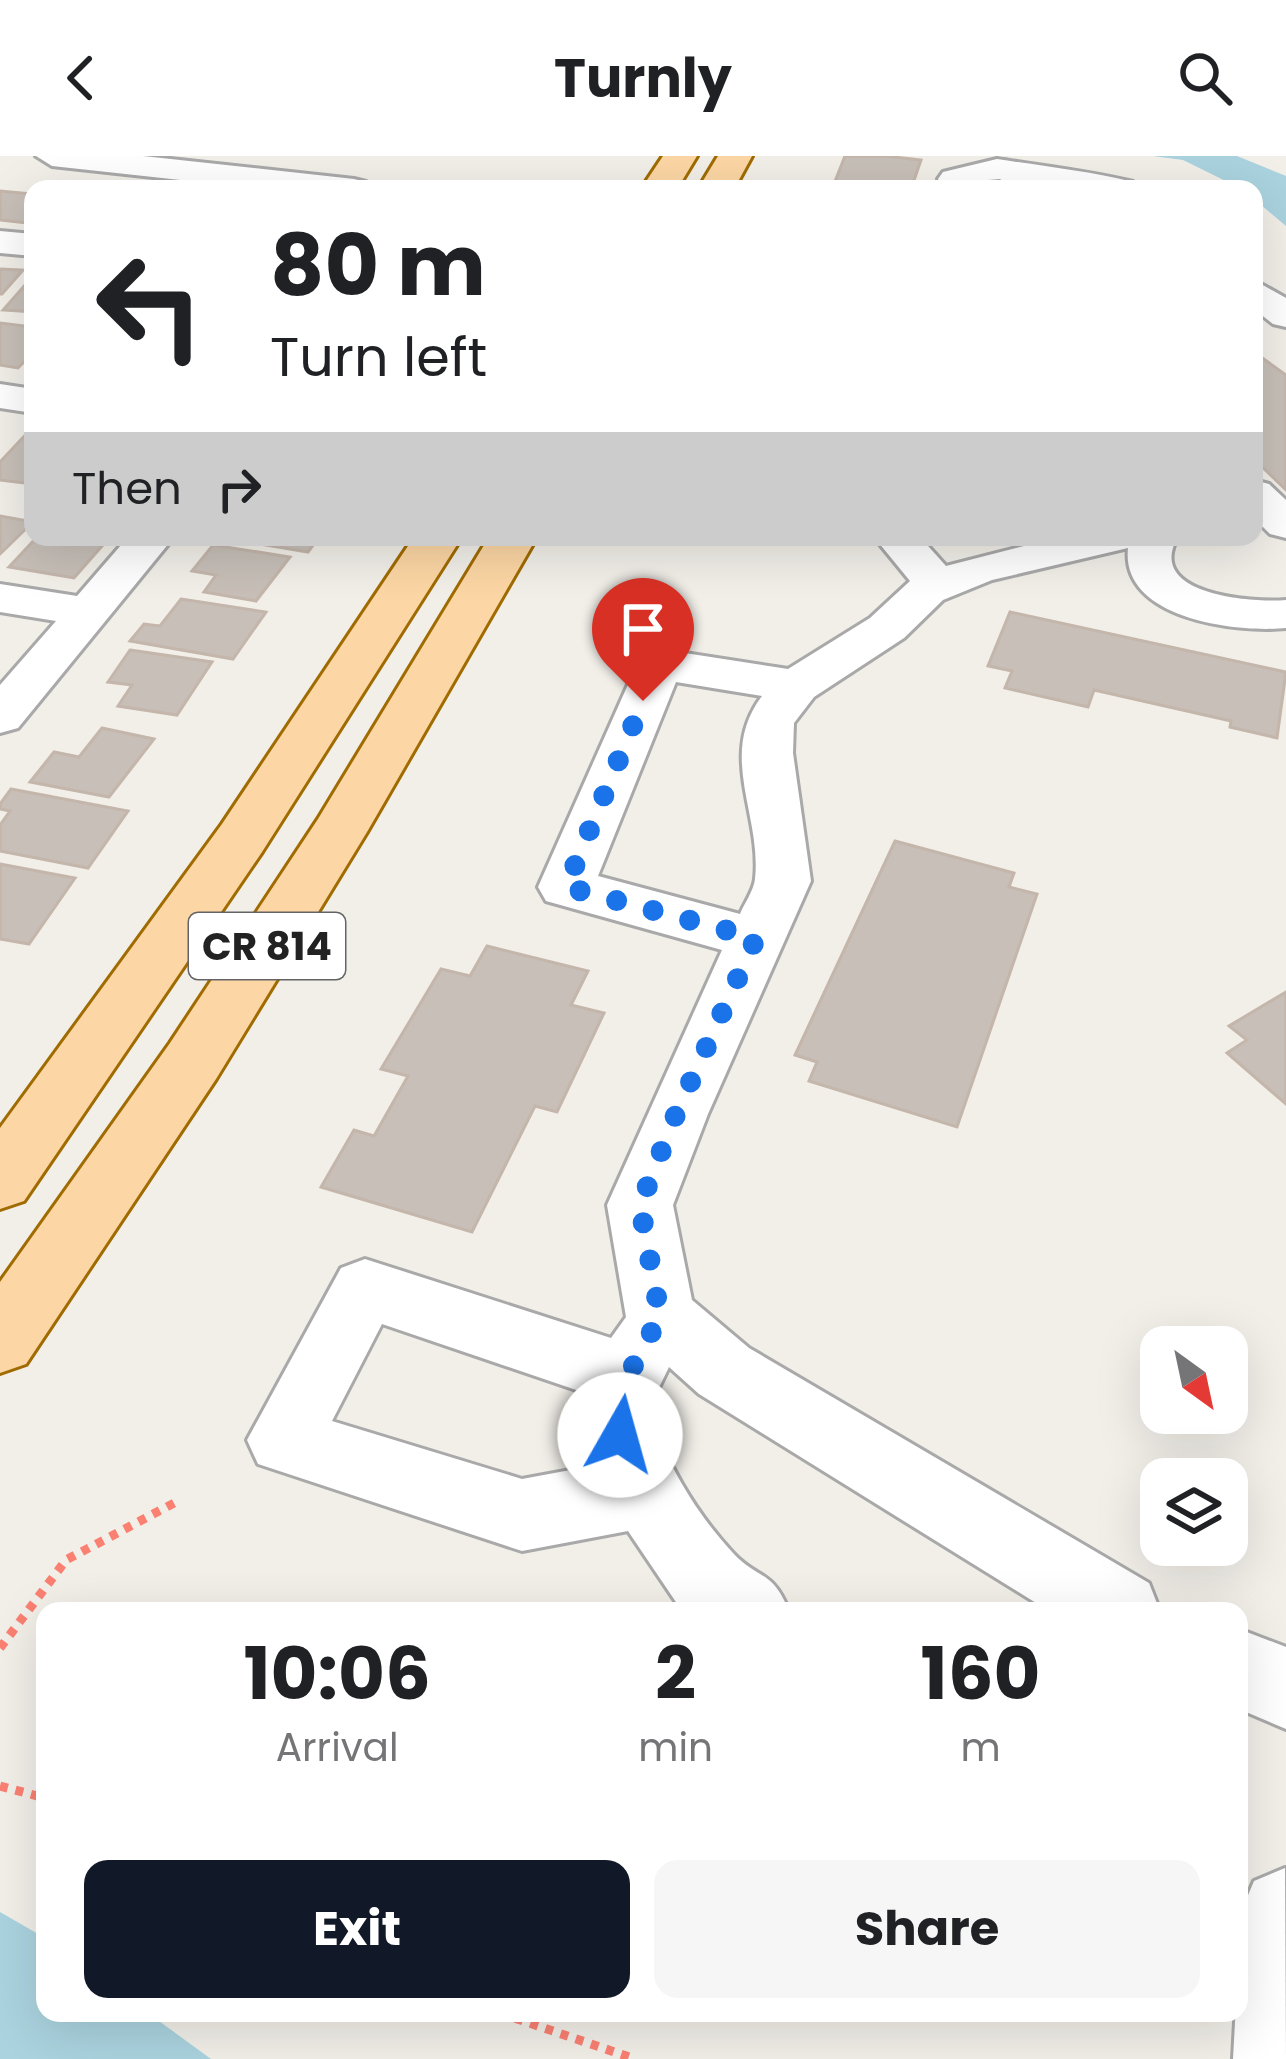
<!DOCTYPE html>
<style>
body{margin:0;font-family:Poppins,sans-serif;background:#f6f6f6;color:#202124;height:100vh;display:flex;flex-direction:column;font-size:45px;white-space:nowrap}
*{box-sizing:border-box;margin:0}
p{font-size:39px;color:#757577}
.icon{flex:none;width:66px;height:66px;fill:none;stroke:currentColor;stroke-width:2;stroke-linecap:round;stroke-linejoin:round}
.map{position:relative;flex:1;overflow:hidden}
.details{position:absolute;left:36px;top:1446px;width:1212px;height:420px;display:flex;flex-direction:column;background:#fff;border-radius:24px;box-shadow:0 12px 48px #0002}
.details>*{flex:none}
.top-card{position:absolute;left:24px;top:24px;width:1239px;height:366px;border-radius:24px;box-shadow:0 12px 48px #0002;background:#fff;color:#202124;overflow:hidden}
.needle{width:78px;rotate:147deg}
.buttons{position:absolute;left:1140px;top:1170px;display:grid;gap:24px}
.buttons a{display:grid;place-items:center;width:108px;height:108px;border-radius:24px;background:#fff;box-shadow:0 12px 48px #0002;font-size:60px}
.pin{position:absolute;display:grid;place-items:center;width:102px;height:102px;color:#fff;margin:-123px -51px;border-radius:50% 50% 50% 0;rotate:-45deg;box-shadow:0 0 12px #0007}
.pin .icon{rotate:45deg}
.me{position:absolute;width:132px;margin:-66px;rotate:7deg;stroke-linejoin:round;filter:drop-shadow(0 0 9px #0008)}
.turn{display:flex;align-items:center;gap:42px;height:252px;padding:0 48px;font-size:54px}
.turn .icon{width:156px;height:156px;stroke-width:2.5}
.turn b{display:block;font-size:84px;line-height:102px}
.then{display:flex;align-items:center;height:114px;padding:0 48px;background:#0003;gap:24px;font-size:45px}
.eta{display:flex;justify-content:space-evenly;align-items:center;height:204px;text-align:center}
.eta b{font-size:72px;font-weight:700;line-height:84px}
.button{display:flex;gap:24px;margin-top:auto;padding:24px 48px}
.button a{flex:1;height:138px;border-radius:24px;background:#111827;color:#fff;font-size:48px;font-weight:700;line-height:138px;text-align:center}
.button a+a{background:#f6f6f6;color:#202124}
header{display:flex;justify-content:space-between;align-items:center;height:156px;padding:0 48px;background:#fff;font-size:54px;font-weight:700}
.map>svg:first-child{display:block}
</style>
<header><svg class="icon" aria-label="back" viewBox="0 0 24 24"><path d="M15 5l-7 7 7 7"/></svg>Turnly<svg class="icon" aria-label="search" viewBox="0 0 24 24"><circle cx="10" cy="10" r="6"/><path d="M15 15l6 6"/></svg></header>
<div class="map">
<svg width="1286" height="1903" viewBox="0 0 1286 1903">
<rect width="100%" height="100%" fill="#f2efe9"/>
<g fill="#aad3df">
<path d="M1153 0H1237L1286 20V70L1254 43V33H1242L1183 4Z"/>
<path d="M0 1756 45 1782V1857H148L211 1903H0Z"/>
</g>
<g fill="#c7bfb8" stroke="#c4b6ab" stroke-width="3">
<path d="M845 0H885L921 4 911 33H832Z"/>
<path d="M0 35 33 38V60L27 67 0 64Z"/>
<path d="M0 113 23 114 2 138H0Z"/>
<path d="M33 120V156L3 154Z"/>
<path d="M0 167 33 171V197L18 212 0 209Z"/>
<path d="M1254 196 1286 219V334L1254 303Z"/>
<path d="M30 274 33 328 0 324V306Z"/>
<path d="M0 360 33 366 0 398Z"/>
<path d="M37 381H102L109 382 74 422 9 411Z"/>
<path d="M219 381H319L308 396Z"/>
<path d="M213 389 290 401 256 445 204 436 216 419 192 415Z"/>
<path d="M181 443 266 456 233 503 130 485 144 468 160 470Z"/>
<path d="M1010 456 1286 516 1277 582 1230 571 1231 565 1094 534 1088 551 1005 532 1012 515 988 510Z"/>
<path d="M130 494 212 506 177 559 118 550 132 529 108 526Z"/>
<path d="M102 572 154 583 109 641 30 626 54 596 79 601Z"/>
<path d="M11 633 128 655 88 712 0 695V669L10 655 0 653V648Z"/>
<path d="M895 685 1014 717 1009 731 1037 738 957 971 809 925 817 906 795 899Z"/>
<path d="M0 708 75 722 29 788 0 783Z"/>
<path d="M487 790 588 815 571 849 604 857 557 956 535 950 472 1076 321 1031 354 974 374 980 408 920 381 913 441 813 470 820Z"/>
<path d="M1286 836V948L1227 897 1247 884 1229 870Z"/>
</g>
<g fill="none" stroke-linecap="round" stroke-linejoin="round">
<defs>
<g id="minor">
<path d="M36 0H143L354 23 366 26 371 33H262L52 10Z"/>
<path d="M997 3C1042 10 1088 15 1133 26L1138 33H1013L1000 23 976 25 975 33H941L938 23 943 16Z"/>
<path d="M0 75 33 78V100L0 97Z"/>
<path d="M1254 124 1286 142V171L1273 168 1254 153Z"/>
<path d="M0 228 33 233V257L0 252Z"/>
<path d="M1254 324 1269 328 1286 344V382L1270 378 1254 362Z"/>
<path d="M128 381H174L18 572 0 577V529L56 465 0 456V428L77 440Z"/>
<path d="M874 381H920L946 410 1059 381H1178C1144 439 1253 447 1286 444V472C1237 477 1120 463 1128 392L992 424 943 444 904 482 814 541 794 567 793 597 811 725 708 958 673 1049 692 1144 749 1192 1149 1427 1160 1455H1049L699 1238 669 1211 649 1252C664 1304 695 1356 733 1397 758 1424 772 1413 789 1455H682L628 1375 522 1395 258 1308 247 1284 341 1112 365 1103 611 1182 626 1161 607 1049 722 794 546 745 538 731 642 497 659 493 788 513 870 462 910 425ZM676 526 762 540C717 599 762 659 755 723 754 734 744 748 740 758L598 720ZM382 1168 582 1236 576 1250 592 1310 522 1323 332 1265Z"/>
<path d="M1239 1473 1286 1491V1573L1239 1553Z"/>
<path d="M1285 1712 1286 1903H1233L1241 1756 1254 1725Z"/>
</g>
<g id="major">
<path d="M663 0H697L677 33H641Z"/>
<path d="M718 0H752L734 33H698Z"/>
<path d="M414 381H462L262 696 24 1045 0 1053V972L222 668Z"/>
<path d="M489 381H537L367 676 216 923 26 1208 0 1217V1126L170 887 318 663Z"/>
</g>
</defs>
<use href="#minor" stroke="#a9a9a9" stroke-width="6"/>
<use href="#major" stroke="#a06b00" stroke-width="6"/>
<g stroke="#fa8072" stroke-width="9" stroke-dasharray="8 8" stroke-linecap="butt">
<path d="M0 1492 66 1404 178 1345"/>
<path d="M0 1630 45 1642"/>
<path d="M500 1857 635 1903"/>
</g>
<use href="#minor" fill="#fff" fill-rule="evenodd"/>
<use href="#major" fill="#fcd6a4" fill-rule="evenodd"/>
</g>
<g fill="none" stroke-linecap="round" stroke-linejoin="round">
<path stroke="#1a73e8" stroke-width="21" stroke-dasharray="0 37.8" d="M620 1279 612 1250 660 1160 640 1049 676 958 756 782 566 731 643 545"/>
</g>
<g text-anchor="middle" stroke-width="12" stroke-linejoin="round" paint-order="stroke">
<rect fill="#fff" stroke="#646464" stroke-width="3" x="189" y="757" width="156" height="66" rx="9"/>
<g font-size="39" font-weight="bold" fill="#222">
<text x="267" y="804">CR 814</text>
</g>
</g>
</svg>
<div class="buttons">
<a><svg class="needle" viewBox="-14 -14 28 28"><path d="M0-13l5 13h-10z" fill="#e53935"/><path d="M0 13l5-13h-10z" fill="#757577"/></svg></a>
<a><svg class="icon" aria-label="layers" viewBox="0 0 24 24"><path d="M12 4l9 5-9 5-9-5zM3 14l9 5 9-5"/></svg></a>
</div>
<div class="pin" style="left:643px;top:545px;background:#d93025"><svg class="icon" aria-label="arrive" viewBox="0 0 24 24"><path d="M6 21V4h12l-3 4 3 4H6"/></svg></div>
<svg class="me" style="left:620px;top:1279px" viewBox="-20 -20 40 40"><circle r="19" fill="#fff"/><path d="M0-13L10 11 0 6-10 11z" fill="#1a73e8"/></svg>
<div class="top-card">
<div class="turn"><svg class="icon" aria-label="left" viewBox="0 0 24 24"><path d="M17 20v-9H6M10 6l-5 5 5 5"/></svg><div><b>80 m</b>Turn left</div></div>
<div class="then">Then<svg class="icon" aria-label="right" viewBox="0 0 24 24"><path d="M7 20v-9h11M14 6l5 5-5 5"/></svg></div>
</div>
<section class="details">
<div class="eta">
<div><b>10:06</b><p>Arrival</p></div>
<div><b>2</b><p>min</p></div>
<div><b>160</b><p>m</p></div>
</div>
<div class="button"><a>Exit</a><a>Share</a></div>
</section>
</div>
